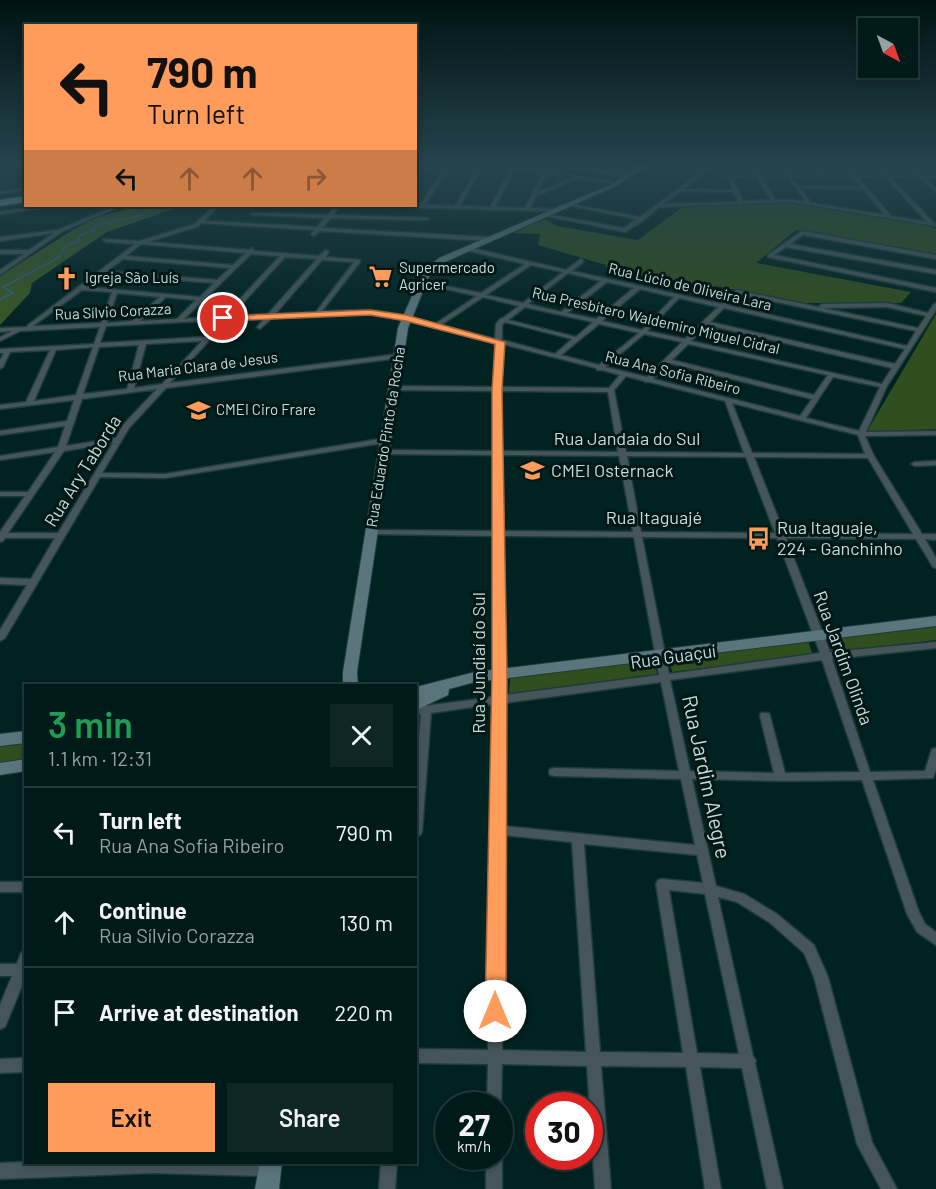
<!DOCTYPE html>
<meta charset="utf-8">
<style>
body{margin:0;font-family:Barlow,sans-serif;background:#0e2726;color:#f1f3f6;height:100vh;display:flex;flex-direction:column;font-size:22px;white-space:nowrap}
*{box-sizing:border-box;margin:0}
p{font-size:20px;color:#95a1a2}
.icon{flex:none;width:33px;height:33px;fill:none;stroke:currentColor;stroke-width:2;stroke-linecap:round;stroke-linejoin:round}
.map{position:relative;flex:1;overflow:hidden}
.drawer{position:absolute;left:24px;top:684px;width:393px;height:480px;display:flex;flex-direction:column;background:#001a19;border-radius:0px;box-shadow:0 3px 9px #0003,0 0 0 2px #223838}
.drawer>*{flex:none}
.banner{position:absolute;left:24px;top:24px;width:393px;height:183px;border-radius:0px;box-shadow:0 3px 9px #0003,0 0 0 2px #223838;background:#ff9b5b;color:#111;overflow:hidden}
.needle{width:39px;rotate:139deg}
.tools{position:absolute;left:858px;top:18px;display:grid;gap:12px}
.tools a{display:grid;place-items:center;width:60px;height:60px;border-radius:0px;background:#001a19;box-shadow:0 3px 9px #0003,0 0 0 2px #223838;font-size:30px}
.speed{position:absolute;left:435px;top:1092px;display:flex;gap:12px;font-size:30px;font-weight:700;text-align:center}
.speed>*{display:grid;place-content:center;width:78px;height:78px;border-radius:50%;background:#001a19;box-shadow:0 3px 9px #0003,0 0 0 2px #223838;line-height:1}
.speed small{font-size:15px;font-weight:400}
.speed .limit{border:9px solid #d22;background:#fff;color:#111}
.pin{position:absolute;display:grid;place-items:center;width:51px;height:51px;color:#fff;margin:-26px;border:3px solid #fff;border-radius:50%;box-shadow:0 2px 6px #0007}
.me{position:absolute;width:66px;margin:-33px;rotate:0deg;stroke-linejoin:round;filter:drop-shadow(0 0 4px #0008)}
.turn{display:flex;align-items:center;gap:21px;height:126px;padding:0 24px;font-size:27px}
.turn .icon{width:78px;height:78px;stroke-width:2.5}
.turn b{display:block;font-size:42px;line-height:51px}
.lanes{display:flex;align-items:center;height:57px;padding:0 24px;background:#0003;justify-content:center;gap:30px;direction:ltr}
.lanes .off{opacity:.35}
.round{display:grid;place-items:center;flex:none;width:63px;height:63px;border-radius:0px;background:#0e2726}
.head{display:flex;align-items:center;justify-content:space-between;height:102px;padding:0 24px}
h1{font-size:36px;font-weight:600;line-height:45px;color:#1e9e55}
.primary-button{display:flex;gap:12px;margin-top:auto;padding:12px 24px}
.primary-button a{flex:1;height:69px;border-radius:0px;background:#ff9b5b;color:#111;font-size:24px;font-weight:600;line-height:69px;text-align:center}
.primary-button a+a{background:#0e2726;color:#f1f3f6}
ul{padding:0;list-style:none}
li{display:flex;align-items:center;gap:18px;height:90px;padding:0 24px;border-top:2px solid #223838}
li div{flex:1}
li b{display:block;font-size:22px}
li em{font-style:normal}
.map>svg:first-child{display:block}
</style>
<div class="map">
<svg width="936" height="1189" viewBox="0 0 936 1189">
<rect width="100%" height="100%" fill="#002221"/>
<g fill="#314e1e">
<path d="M792 202 925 224 936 229V255L796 230 756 263 911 292 901 303H801L716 286 710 290 606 268V265L538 245 540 234 513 233 544 219 557 226 638 240 684 206Z"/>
<path d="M936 314V429L866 433Z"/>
<path d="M936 627V640L830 653 825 639Z"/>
<path d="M808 641 813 655 672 672 669 658Z"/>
<path d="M655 660 657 674 509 694 510 678Z"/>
<path d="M25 741V761L0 764V744Z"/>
</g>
<g fill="#395725">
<path d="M536 164H638L620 177Z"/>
<path d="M135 206H166L176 208 107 232 32 283 30 293 0 325V276L71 231 94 219Z"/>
</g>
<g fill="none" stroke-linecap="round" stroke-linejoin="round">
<path stroke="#30628a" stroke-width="1.5" d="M0 299 13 293 3 287 58 258 66 245 78 242 80 235 94 231V226L142 215 151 206"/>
<defs>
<g id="street">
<path d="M442 164H454L451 165 425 205 455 206 480 164H484L460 206 490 207 511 168 494 164H505L620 183 618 184 578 178 536 196 530 208 557 209V210L555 211 389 207V206L420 205 446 166 416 170V168ZM515 168 543 173 525 208 495 207ZM547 173 574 177 538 192Z"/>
<path d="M712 164H717L684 189 733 190 727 176 729 175H755L749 164H753L760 175H786L778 164H782L790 175H819L810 164H814L823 175H851L842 164H846L855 175H883L873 164H877L888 175H916L905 164H910L921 175H936V177H924L936 189V192L919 177H890L934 223 936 224V226L793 202 659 207 644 220 625 232 543 215 545 214 624 228 636 219 567 205 569 204 640 217ZM732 177H757L771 200 743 201ZM761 177H788L806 202 793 200H776ZM792 177H853L861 187 798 186ZM858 177H885L927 222 891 216ZM800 188 863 189 885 215 811 203ZM681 191 734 192 738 202 663 204Z"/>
<path d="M26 188V190L0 194V192Z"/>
<path d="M44 206H53L0 214V212Z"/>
<path d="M116 206H121L63 231 0 275V270L24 254H0V250H29L54 233 0 241V237L58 230Z"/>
<path d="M214 206H218L204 221 317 227 325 218 253 215 251 214 253 213 328 215 336 206H340L333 215 427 218 429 219 427 220 331 218 322 228 489 237 492 239 489 241 320 231 314 236 311 234 315 230 201 223 199 226 148 242 249 250 252 248 254 251 319 256 326 250 329 252 325 257 360 260V262L322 311 371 310 406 316 435 324 477 296 420 283V281L481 293 525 264 465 250 464 249 467 247 566 270 581 259 583 260V262L572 271 721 304 737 290 918 328 926 316 887 307 822 308 819 306 822 304 887 303 928 313 934 304 936 303V310L887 386 866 432 936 431V435L865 436 874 456 922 534H936V540L925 539 936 558V568L933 567 916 539 786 538 830 652 936 642V648L832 659 870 772 925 771 931 752 932 749 936 748V770L933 778 873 780 919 912 925 924 936 932V945L917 932 907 914 862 780 781 781 692 779 716 886 744 894 777 914 814 945 828 977 872 1142 897 1189H881L857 1144 814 977 804 953 769 922 737 902 718 897 753 1056 756 1061 755 1063 783 1189H767L742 1068 700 1067 721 1189H705L686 1067 601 1066 611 1189H595L587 1066 502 1064 501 1106 500 1110V1106H487L488 1064 416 1063V1049L488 1050 494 704 431 713 422 832 420 835 416 837V771L421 714 416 715V707L495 697 494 536 372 534 368 532 372 530 494 531V455L384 454 380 452 384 450 494 451V391L394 390 391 388 394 386 494 387 495 343 406 320 371 314 272 318 260 329 257 327 265 318 228 320 170 383 399 354 402 356 399 358 166 388 129 428 102 473 165 474 386 438H389V442L165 478 100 477 5 638 0 641V630L27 585 0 584V578L31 579 55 538H5L3 541 0 542V532L25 496H0V492H28L55 452 0 460V456L58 447 65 426 0 435V431L67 421 74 400 0 409V405L26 402 50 350 10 352 3 367 0 369V360L4 353H0V349L94 344 100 327 20 331 0 341V337L12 331 0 332V328L27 327 28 325 135 244 106 242 103 240 104 239 140 241 195 224ZM141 244 246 253 233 265 126 256ZM251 254 280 256 224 316 184 319ZM285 257 317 259 268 314 231 316ZM123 259 230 268 217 280 107 271ZM322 260 354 262 316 312 275 314ZM531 265 563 272 523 303 486 295ZM568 273 601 281 561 312 528 304ZM103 274 214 283 200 297 86 287ZM607 282 634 288 596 319 567 313ZM640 289 674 297 642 330 602 321ZM82 290 112 292 101 323 33 326ZM117 293 160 297 132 321 107 323ZM738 294 916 331 907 346 727 305ZM166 297 196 300 177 319 140 321ZM483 297 519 306 503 318 500 319 496 324 495 339 441 325ZM679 298 718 307 685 339 647 331ZM525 307 593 322 576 337 508 320ZM724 308 905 349 895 364 710 322ZM221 320 205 337 100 343 106 326ZM505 322 572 339 555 354 502 340V325ZM599 324 639 333 599 365 561 355ZM707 325 892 368 882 384 691 341ZM644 334 682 342 647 377 605 367ZM202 341 162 384 134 388 146 344ZM502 344 596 368 597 370H602L620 375 609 388 500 387ZM688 344 828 375 814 395 672 360ZM139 345 127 389 83 394 99 347ZM93 347 76 395 34 401 56 350ZM669 363 812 399 800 416 653 379ZM626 376 644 381 645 382H650L725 401 744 453 626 452 614 390ZM833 377 880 387 859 431 806 418ZM157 389 123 425 116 438 66 446 82 399ZM500 391 608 392 618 452 501 451ZM732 403 858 435 865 454 752 453ZM113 443 58 533H8L64 451ZM501 455 619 456 633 532 503 531ZM627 456 746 457 775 533 641 532ZM754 457 868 458 913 534 784 533ZM503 536 634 537 659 675 505 695ZM642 537 777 538 820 653 669 674ZM822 660 860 772 785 773 770 716 769 713H761L760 716 774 773 690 771 670 680ZM661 682 679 771 554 768 550 769 549 772 550 775 554 776 681 779 695 845 504 826 505 703ZM504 835 572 842 586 1052 502 1050ZM584 844 697 855 703 883 662 879 658 880 656 884 683 1053 600 1052ZM669 890 705 894 739 1054 697 1053Z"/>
<path d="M802 231 936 255V259L803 235 790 244 936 270V274L786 247 774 255 936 288V292L768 257V255Z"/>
<path d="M936 461V465L915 466 911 464 915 462Z"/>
<rect x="0" y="882" width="26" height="10"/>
<path d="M26 951V976L5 1027 0 1029V1005L12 976H0V964H17L21 953Z"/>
<path d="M26 1058V1072L0 1073V1059Z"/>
<path d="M500 1151 502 1156V1189H486V1156H500Z"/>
<path d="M26 1162H275L278 1168 275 1173 270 1176 152 1173 0 1179V1163Z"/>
<path d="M381 1162H397L395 1189H379Z"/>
</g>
<g id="secondary">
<path d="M642 164H650L616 186 445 262 430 274 408 328 357 672 358 686H343V672L398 328 422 273 439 258 612 184Z"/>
<path d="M936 616V626L475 682 449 689 448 695 416 710V699L420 696 416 697V687L475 672Z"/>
<path d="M26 731V743L0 746V734Z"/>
<path d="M26 759V771L0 775V763Z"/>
<path d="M260 1162H282L279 1189H255Z"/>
</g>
<path id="highway" d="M26 196V202L0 206V200Z"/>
</defs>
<use href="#street" stroke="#1c3c3b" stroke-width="3"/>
<use href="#secondary" stroke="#1c3c3b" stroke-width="2"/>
<use href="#highway" stroke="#1c3c3b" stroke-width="3"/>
<use href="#street" fill="#45555a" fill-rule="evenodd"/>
<use href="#secondary" fill="#5b757d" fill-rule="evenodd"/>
<use href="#highway" fill="#7aa5b1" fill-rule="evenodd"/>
</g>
<linearGradient id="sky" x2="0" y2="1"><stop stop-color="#001312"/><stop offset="0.5" stop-color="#26444e"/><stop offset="1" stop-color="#26444e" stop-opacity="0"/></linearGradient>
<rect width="936" height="331" fill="url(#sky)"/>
<path fill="#ff9b5b" stroke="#a6653b" stroke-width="1.5" d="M370 310 406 315 505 342 502 390 507 674 506 1011 503 1018 495 1021 488 1018 485 1011 492 674V390L495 344 406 321 370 315 223 321 219 318 223 316Z"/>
<defs>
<symbol id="supermarket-bare" viewBox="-9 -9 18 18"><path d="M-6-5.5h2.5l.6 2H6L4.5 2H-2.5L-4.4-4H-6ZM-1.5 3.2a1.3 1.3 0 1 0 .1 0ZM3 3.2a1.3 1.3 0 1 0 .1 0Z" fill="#ff9b5b" stroke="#021816" stroke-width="2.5" paint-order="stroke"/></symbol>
<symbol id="church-bare" viewBox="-9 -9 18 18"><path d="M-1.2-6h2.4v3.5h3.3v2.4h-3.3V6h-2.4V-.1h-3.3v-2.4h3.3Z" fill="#ff9b5b" stroke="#021816" stroke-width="2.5" paint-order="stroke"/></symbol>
<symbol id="school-bare" viewBox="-9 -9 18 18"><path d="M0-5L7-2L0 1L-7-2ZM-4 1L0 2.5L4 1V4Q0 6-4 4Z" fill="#ff9b5b" stroke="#021816" stroke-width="2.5" paint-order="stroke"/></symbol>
<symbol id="bus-bare" viewBox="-9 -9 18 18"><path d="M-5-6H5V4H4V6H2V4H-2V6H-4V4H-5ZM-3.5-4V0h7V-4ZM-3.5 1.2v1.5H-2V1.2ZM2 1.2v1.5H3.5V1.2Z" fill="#ff9b5b" stroke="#021816" stroke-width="2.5" paint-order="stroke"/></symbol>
</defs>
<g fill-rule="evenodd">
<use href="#supermarket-bare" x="364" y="260" width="33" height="33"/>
<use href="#church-bare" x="50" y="262" width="33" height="33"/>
<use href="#school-bare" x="182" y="394" width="33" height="33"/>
<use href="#school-bare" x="516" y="454" width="33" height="33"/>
<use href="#bus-bare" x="742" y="522" width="33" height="33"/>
</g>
<g text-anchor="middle" stroke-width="6" stroke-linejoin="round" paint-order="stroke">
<g font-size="15" fill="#c5dcda" stroke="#021816" text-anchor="start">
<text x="399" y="273">Supermercado<tspan x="399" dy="17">Agricer</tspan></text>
<text x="85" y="283">Igreja São Luís</text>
<text x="216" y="415">CMEI Ciro Frare</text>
</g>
<g font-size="15" fill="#c5dcda" stroke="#021816">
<text transform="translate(690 287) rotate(13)" y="5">Rua Lúcio de Oliveira Lara</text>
<text transform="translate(113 312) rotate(-3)" y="5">Rua Sílvio Corazza</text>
<text transform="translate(656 321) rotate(13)" y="5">Rua Presbítero Waldemiro Miguel Cidral</text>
<text transform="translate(198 367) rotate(-7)" y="5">Rua Maria Clara de Jesus</text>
<text transform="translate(673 373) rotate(14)" y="5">Rua Ana Sofia Ribeiro</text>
<text transform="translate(386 437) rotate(-81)" y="5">Rua Eduardo Pinto da Rocha</text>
</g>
<g font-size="18" fill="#c5dcda" stroke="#021816">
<text x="627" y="445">Rua Jandaia do Sul</text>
<text transform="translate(83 471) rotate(-58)" y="6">Rua Ary Taborda</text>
<text x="654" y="524">Rua Itaguajé</text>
<text transform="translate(673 657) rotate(-8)" y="6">Rua Guaçuí</text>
<text transform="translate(843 658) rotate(70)" y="6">Rua Jardim Olinda</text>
<text transform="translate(479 663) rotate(-90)" y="6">Rua Jundiaí do Sul</text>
</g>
<g font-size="18" fill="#c5dcda" stroke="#021816" text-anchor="start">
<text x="551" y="477">CMEI Osternack</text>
<text x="777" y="534">Rua Itaguaje,<tspan x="777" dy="21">224 - Ganchinho</tspan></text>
</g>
<g font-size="21" fill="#c5dcda" stroke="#021816">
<text transform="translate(706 777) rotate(78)" y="7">Rua Jardim Alegre</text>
</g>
</g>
</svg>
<div class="tools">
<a><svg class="needle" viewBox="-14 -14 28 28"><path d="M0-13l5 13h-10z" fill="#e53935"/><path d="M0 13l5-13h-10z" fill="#95a1a2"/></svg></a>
</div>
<div class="speed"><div>27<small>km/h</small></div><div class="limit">30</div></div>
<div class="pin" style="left:223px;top:318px;background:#d93025"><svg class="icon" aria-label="arrive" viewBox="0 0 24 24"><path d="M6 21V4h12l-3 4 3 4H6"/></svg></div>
<svg class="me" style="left:495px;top:1011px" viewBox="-20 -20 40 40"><circle r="19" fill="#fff"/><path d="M0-13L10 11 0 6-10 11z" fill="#ff9b5b"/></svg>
<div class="banner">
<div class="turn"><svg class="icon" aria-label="left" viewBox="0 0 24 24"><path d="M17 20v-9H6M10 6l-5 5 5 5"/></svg><div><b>790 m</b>Turn left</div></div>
<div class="lanes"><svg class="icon" aria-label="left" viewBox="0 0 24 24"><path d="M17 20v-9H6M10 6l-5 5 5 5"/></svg><svg class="icon off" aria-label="ahead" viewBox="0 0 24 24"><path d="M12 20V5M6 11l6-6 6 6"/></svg><svg class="icon off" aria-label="ahead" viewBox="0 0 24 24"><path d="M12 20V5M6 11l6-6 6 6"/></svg><svg class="icon off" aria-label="right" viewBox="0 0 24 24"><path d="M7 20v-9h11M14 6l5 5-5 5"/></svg></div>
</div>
<section class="drawer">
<div class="head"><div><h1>3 min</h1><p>1.1 km · 12:31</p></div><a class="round"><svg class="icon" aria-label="close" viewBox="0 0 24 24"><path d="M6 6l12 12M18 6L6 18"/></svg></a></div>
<ul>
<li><svg class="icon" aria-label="left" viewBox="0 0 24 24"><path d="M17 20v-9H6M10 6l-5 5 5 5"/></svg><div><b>Turn left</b><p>Rua Ana Sofia Ribeiro</p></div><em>790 m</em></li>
<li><svg class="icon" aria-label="ahead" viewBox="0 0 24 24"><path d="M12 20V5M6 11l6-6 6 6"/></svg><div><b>Continue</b><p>Rua Sílvio Corazza</p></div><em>130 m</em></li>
<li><svg class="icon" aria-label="arrive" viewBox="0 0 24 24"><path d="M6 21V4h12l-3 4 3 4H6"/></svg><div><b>Arrive at destination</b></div><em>220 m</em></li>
</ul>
<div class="primary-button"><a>Exit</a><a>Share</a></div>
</section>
</div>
